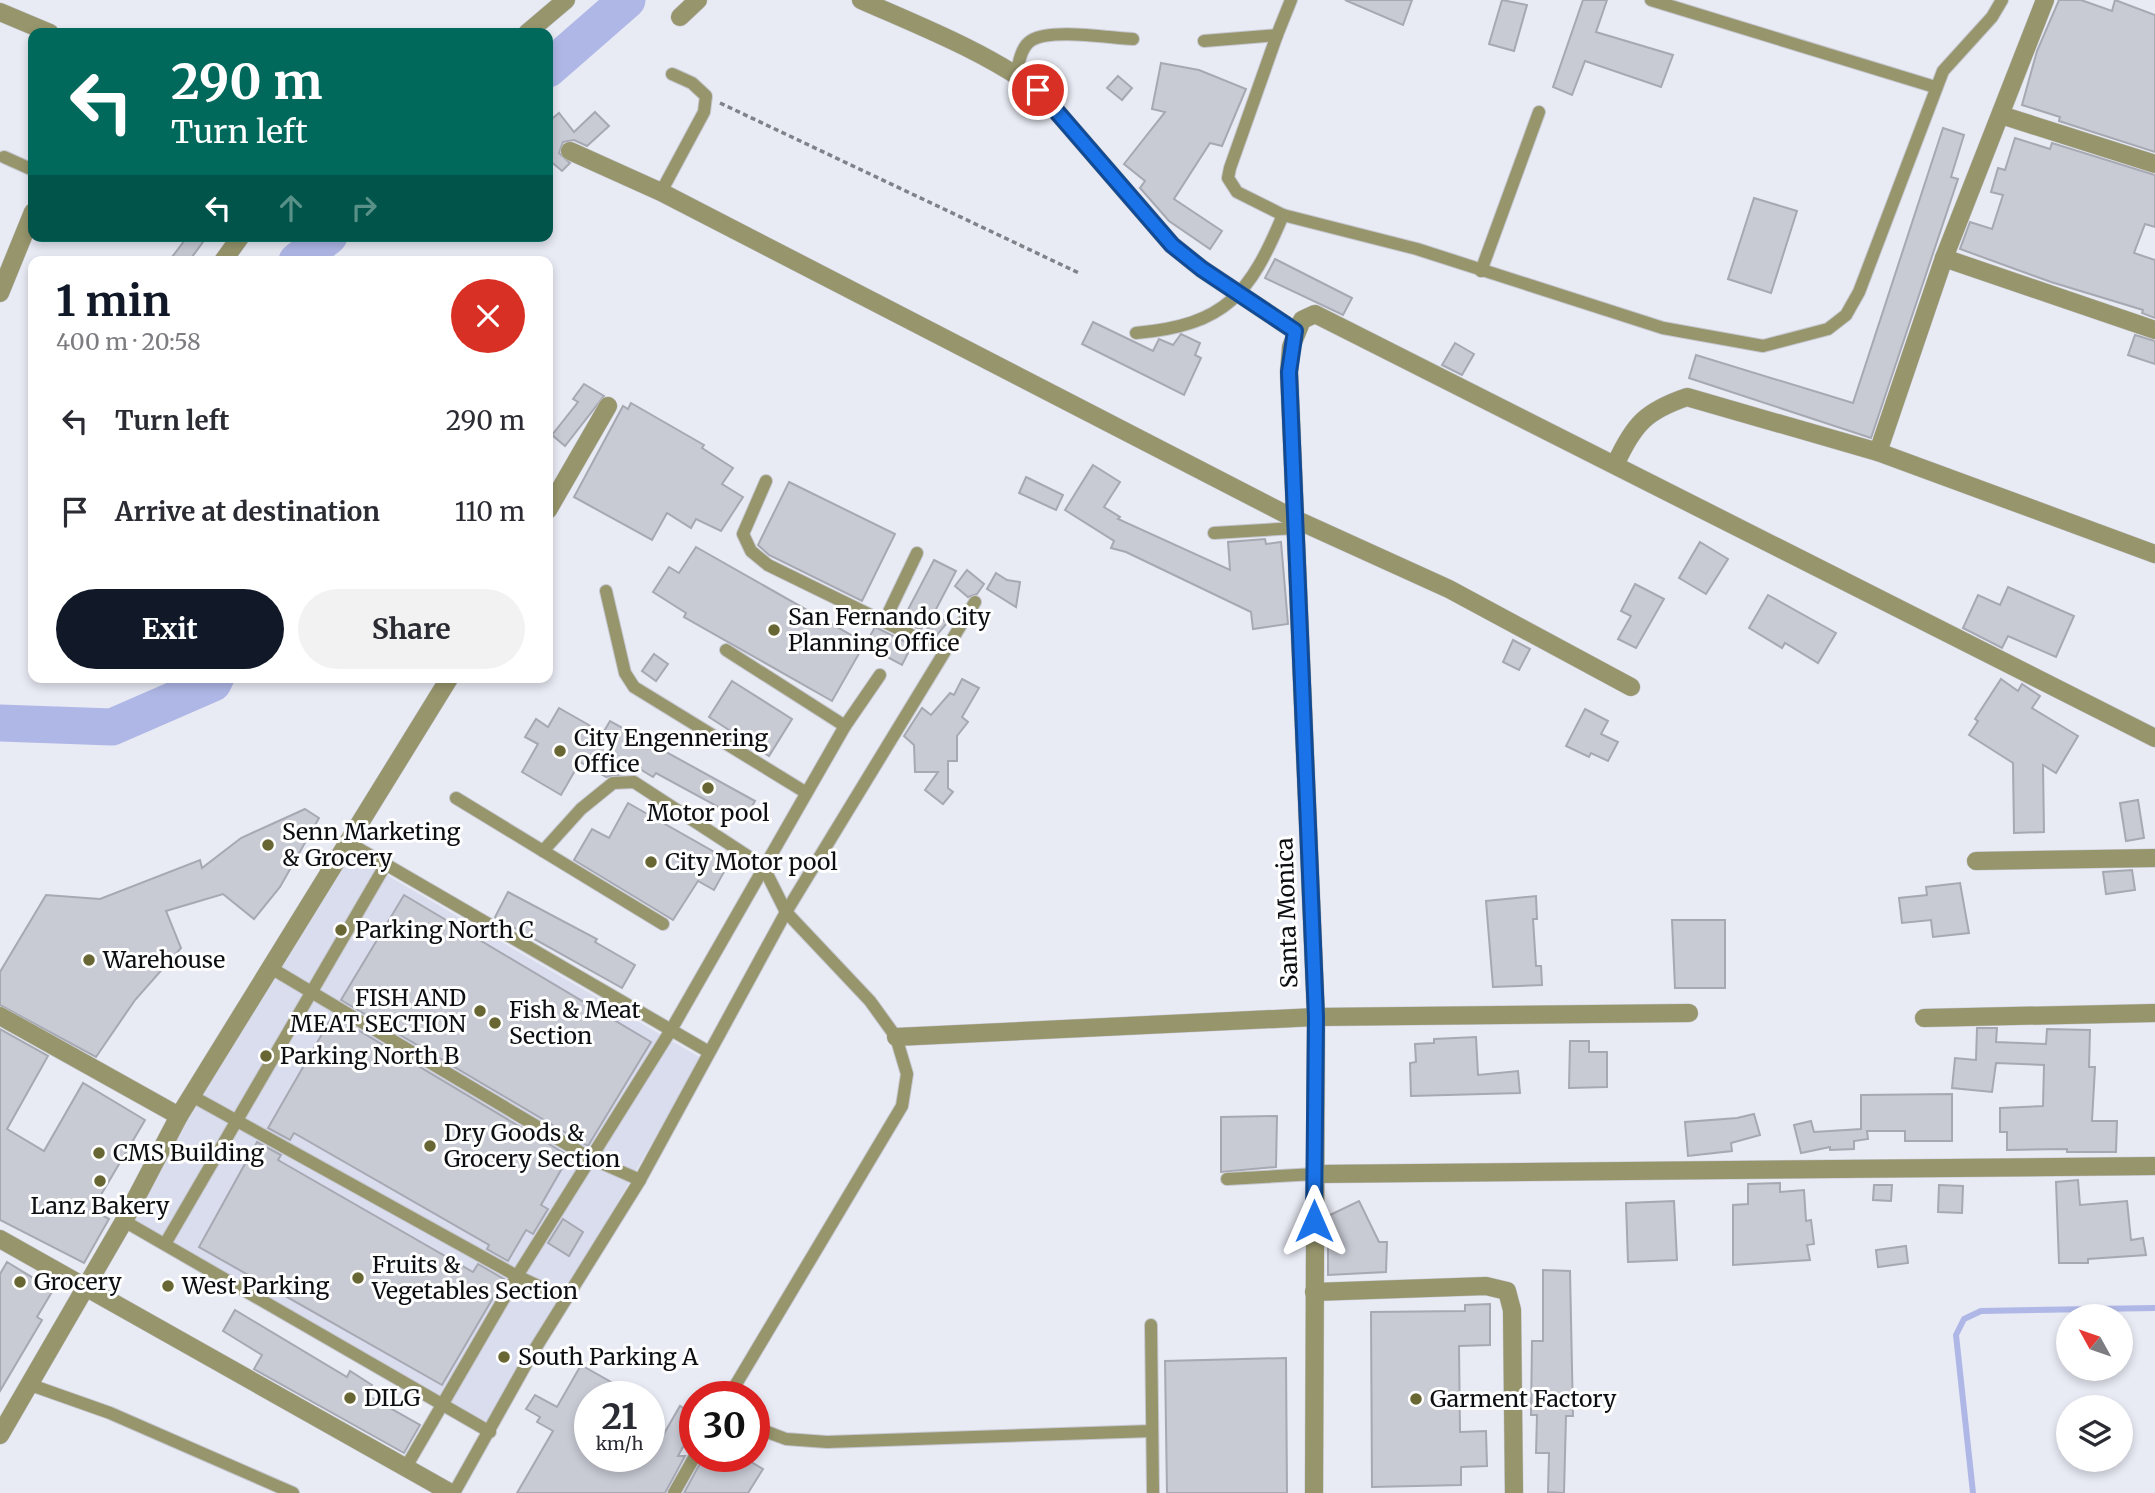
<!DOCTYPE html>
<meta charset="utf-8">
<style>
body{margin:0;font-family:Merriweather,serif;background:#f2f2f3;color:#2b2b33;height:100vh;display:flex;flex-direction:column;font-size:26px;white-space:nowrap}
*{box-sizing:border-box;margin:0}
p{font-size:23px;color:#7c7c81}
.icon{flex:none;width:38px;height:38px;fill:none;stroke:currentColor;stroke-width:2;stroke-linecap:round;stroke-linejoin:round}
.map{position:relative;flex:1;overflow:hidden}
.drawer{position:absolute;left:28px;top:256px;width:525px;height:427px;display:flex;flex-direction:column;background:#fff;border-radius:14px;box-shadow:0 4px 10px #0003}
.drawer>*{flex:none}
.hud{position:absolute;left:28px;top:28px;width:525px;height:214px;border-radius:14px;box-shadow:0 4px 10px #0003;background:#00695c;color:#fff;overflow:hidden}
.needle{width:46px;rotate:310deg}
.tools{position:absolute;left:2056px;top:1304px;display:grid;gap:14px}
.tools a{display:grid;place-items:center;width:77px;height:77px;border-radius:50%;background:#fff;box-shadow:0 4px 10px #0003;font-size:35px}
.speed{position:absolute;left:574px;top:1381px;display:flex;gap:14px;font-size:35px;font-weight:700;text-align:center}
.speed>*{display:grid;place-content:center;width:91px;height:91px;border-radius:50%;background:#fff;box-shadow:0 4px 10px #0003;line-height:1}
.speed small{font-size:18px;font-weight:400}
.speed .limit{border:10px solid #d22;background:#fff;color:#111}
.pin{position:absolute;display:grid;place-items:center;width:60px;height:60px;color:#fff;margin:-30px;border:4px solid #fff;border-radius:50%;box-shadow:0 2px 7px #0007}
.me{position:absolute;width:77px;margin:-38px;rotate:0deg;stroke-linejoin:round;filter:drop-shadow(0 0 5px #0008)}
.turn{display:flex;align-items:center;gap:24px;height:147px;padding:0 28px;font-size:32px}
.turn .icon{width:91px;height:91px;stroke-width:2.5}
.turn b{display:block;font-size:49px;line-height:60px}
.lanes{display:flex;align-items:center;height:66px;padding:0 28px;background:#0003;justify-content:center;gap:35px;direction:ltr}
.lanes .off{opacity:.35}
.round{display:grid;place-items:center;flex:none;width:74px;height:74px;border-radius:37px;background:#f2f2f3}
.summary{display:flex;align-items:center;justify-content:space-between;height:119px;padding:0 28px}
h1{font-size:42px;font-weight:700;line-height:52px;color:#111827}
.button{display:flex;gap:14px;margin-top:auto;padding:14px 28px}
.button a{flex:1;height:80px;border-radius:42px;background:#111827;color:#fff;font-size:28px;font-weight:700;line-height:80px;text-align:center}
.button a+a{background:#f2f2f3;color:#2b2b33}
ul{padding:0;list-style:none}
li{display:flex;align-items:center;gap:21px;height:91px;padding:0 28px}
li div{flex:1}
li b{display:block;font-size:26px}
li em{font-style:normal}
.map>svg:first-child{display:block}
</style>
<div class="map">
<svg width="2155" height="1493" viewBox="0 0 2155 1493">
<rect width="100%" height="100%" fill="#e8eaf4"/>
<path fill="#daddee" d="M347 852 701 1058 487 1428 128 1220Z"/>
<g fill="none" stroke-linecap="round" stroke-linejoin="round">
<path stroke="#afb7e6" stroke-width="6" d="M1973 1493 1956 1335 1964 1319 1981 1311 2155 1308"/>
<g stroke="#afb7e6" stroke-width="37">
<path d="M548 69 627 0"/>
<path d="M297 261 329 236"/>
<path d="M0 723 112 727 213 683 216 677"/>
</g>
</g>
<g fill="#c8cad4" stroke="#a6a8b2" stroke-width="2">
<path d="M1345 0H1412L1403 25Z"/>
<path d="M1502 0 1527 5 1514 51 1489 44Z"/>
<path d="M1583 0H1607L1596 32 1673 55 1661 87 1585 61 1572 95 1553 87Z"/>
<path d="M2059 0H2081L2112 11 2115 0 2155 15V152L2059 121 2060 117 2022 105 2037 51Z"/>
<path d="M1161 63 1199 70 1246 89 1222 146 1210 143 1174 199 1222 231 1210 249 1169 221 1140 188 1145 181 1124 164 1165 112 1152 109Z"/>
<path d="M1118 76 1132 88 1122 100 1107 88Z"/>
<path d="M595 112 609 126 587 146 574 140 563 142 559 153 570 163 562 171 548 159V122L559 113 574 132Z"/>
<path d="M1943 128 1964 135 1951 177 1958 179 1871 438 1689 378 1696 355 1853 403Z"/>
<path d="M2015 138 2050 149 2052 143 2155 175V227L2145 224 2134 253 2155 260V318L2142 313 2143 310 2051 282 1960 249 1970 222 1992 229 2003 195 1991 192 1998 168 2005 170Z"/>
<path d="M1754 198 1797 211 1771 293 1728 279Z"/>
<path d="M188 236 203 242 189 261H169Z"/>
<path d="M1275 259 1352 298 1343 315 1265 278Z"/>
<path d="M1093 322 1153 351 1159 339 1173 345 1181 334 1200 343 1195 355 1201 358 1184 395 1082 344Z"/>
<path d="M2135 335 2155 341V364L2128 355Z"/>
<path d="M1455 343 1474 354 1462 375 1442 365Z"/>
<path d="M584 384 604 396 565 446 552 435 578 402 573 399Z"/>
<path d="M631 403 704 445 702 448 733 468 722 484 743 497 721 531 696 519 691 528 667 513 652 540 574 497 623 406 628 409Z"/>
<path d="M1093 465 1120 482 1104 507 1120 517 1118 519 1230 570 1228 542 1265 539 1266 544 1281 542 1288 624 1253 629 1251 612 1126 552 1111 548 1114 541 1065 510Z"/>
<path d="M1026 477 1063 495 1056 510 1019 493Z"/>
<path d="M789 482 895 534 862 601 769 555 758 545Z"/>
<path d="M1700 542 1728 559 1706 594 1679 578Z"/>
<path d="M696 547 865 643 832 701 684 617 686 613 653 592 669 567 679 573Z"/>
<path d="M934 560 956 571 934 613 947 623 937 635 923 625 921 630 902 621Z"/>
<path d="M967 570 984 584 977 594 968 597 955 586Z"/>
<path d="M996 573 1007 580 1020 582 1016 607 987 589Z"/>
<path d="M1635 584 1664 599 1636 648 1618 639 1631 616 1621 611Z"/>
<path d="M2008 587 2074 616 2056 657 2008 636 2002 648 1963 628 1978 595 2000 605Z"/>
<path d="M1768 595 1836 633 1818 663 1785 643 1782 648 1749 628Z"/>
<path d="M875 627 912 645 902 665 865 645Z"/>
<path d="M1513 640 1530 649 1519 670 1503 662Z"/>
<path d="M654 654 668 664 656 681 642 671Z"/>
<path d="M962 679 979 688 962 717 968 722 957 736V761H948V788L953 792 943 804 925 790 938 772H915L914 745 904 736 922 708 931 715 950 693 954 695Z"/>
<path d="M2001 679 2018 691 2022 684 2040 696 2032 708 2078 736 2056 773 2043 765 2044 832 2014 833 2013 763 1969 735 1978 721 1975 719Z"/>
<path d="M732 681 792 719 769 756 709 717Z"/>
<path d="M559 708 603 733 610 721 755 801 744 821 656 773 653 777 630 763 624 774 606 777 580 762 561 795 522 772 538 744 525 737 536 719 548 727Z"/>
<path d="M1585 709 1608 721 1601 734 1618 742 1608 761 1591 753 1589 757 1566 746Z"/>
<path d="M2138 800 2144 838 2126 841 2120 803Z"/>
<path d="M628 803 730 861 714 890 698 881 673 920 574 860 592 829 609 838Z"/>
<path d="M305 809 319 818 280 887 254 919 223 894 166 911 181 948 135 1000 96 1057 0 1005V972L46 895 100 899 200 860 202 868 241 838Z"/>
<path d="M2132 870 2135 890 2106 894 2103 872Z"/>
<path d="M1960 883 1969 933 1933 937 1931 920 1902 923 1899 898 1927 895 1926 887Z"/>
<path d="M508 892 597 939 595 942 635 965 622 988 495 917Z"/>
<path d="M404 895 651 1042 588 1146 341 1000Z"/>
<path d="M1536 896 1537 919H1533L1536 966H1541L1542 985 1493 987 1486 901Z"/>
<path d="M1672 920H1725V988H1675Z"/>
<path d="M333 1015 569 1156 541 1205 548 1209 533 1234 526 1230 508 1261 487 1249 489 1245 294 1133 290 1140 268 1128Z"/>
<path d="M1977 1028H1997L1996 1042 2046 1044 2047 1029 2090 1030 2089 1067H2095L2092 1121H2117L2116 1152H2067V1149L2007 1150V1132H2000V1108L2043 1106 2044 1065 1996 1063 1992 1092 1952 1088 1955 1058 1976 1060Z"/>
<path d="M0 1029 48 1056 7 1129 44 1151 83 1083 145 1120 92 1210 109 1219 84 1263 0 1220Z"/>
<path d="M1476 1037 1478 1075 1518 1071 1520 1093 1411 1096 1410 1063 1416 1062 1415 1044 1434 1043V1039Z"/>
<path d="M1570 1041H1589V1052H1607V1087L1569 1088Z"/>
<path d="M1952 1094V1141H1905V1131H1867L1868 1139 1854 1141V1149L1830 1150V1147L1801 1153 1794 1125 1811 1121 1814 1132 1861 1129V1095Z"/>
<path d="M1754 1114 1760 1135 1731 1143 1732 1151 1688 1156 1685 1122 1737 1118Z"/>
<path d="M1277 1116 1276 1167 1221 1172V1117Z"/>
<path d="M257 1142 281 1155 278 1160 473 1272 478 1264 504 1279 442 1385 199 1247Z"/>
<path d="M2078 1180 2080 1205 2127 1201 2131 1240 2143 1238 2146 1255 2088 1259V1263H2059L2056 1182Z"/>
<path d="M1780 1183V1192L1804 1190 1806 1221 1811 1220 1814 1244 1807 1245 1810 1260 1733 1265V1205L1748 1204V1184Z"/>
<path d="M1874 1185H1892L1891 1201 1873 1200Z"/>
<path d="M1939 1185 1963 1186 1962 1213 1938 1212Z"/>
<path d="M1359 1201 1379 1242H1387L1386 1272 1328 1275V1216Z"/>
<path d="M1674 1201 1677 1260 1628 1262 1626 1203Z"/>
<path d="M563 1219 583 1232 569 1256 548 1243Z"/>
<path d="M1906 1246 1908 1263 1878 1267 1876 1250Z"/>
<path d="M7 1262 53 1290 37 1317 42 1320 0 1391V1274Z"/>
<path d="M1543 1270 1570 1271 1573 1416H1566L1564 1493 1548 1492 1549 1453H1536L1537 1415H1531L1532 1341H1543Z"/>
<path d="M1490 1304V1345L1459 1346 1460 1432 1486 1431 1487 1466 1461 1467V1485L1372 1487 1371 1312 1465 1311V1305Z"/>
<path d="M235 1310 347 1377 350 1371 372 1385 367 1395 420 1425 404 1453 254 1369 262 1355 223 1331Z"/>
<path d="M1286 1358 1287 1493H1167L1165 1361Z"/>
<path d="M581 1365 636 1396H590V1456H649V1439L658 1444 680 1406 695 1415 689 1436 678 1456H685L665 1493H517L553 1431 537 1422 540 1417 526 1409 535 1395 557 1407Z"/>
<path d="M704 1456H741L763 1469 748 1493H684Z"/>
</g>
<g fill="none" stroke-linecap="round" stroke-linejoin="round">
<defs>
<g id="service">
<path d="M1651 0 1935 87"/>
<path d="M1277 35 1230 168 1228 178 1237 192 1283 215 1417 249 1663 328 1763 346 1828 329 1846 315 1859 292 1943 71 1992 17 2002 0"/>
<path d="M1204 41 1277 35 1291 0"/>
<path d="M1016 74C1019 63 1021 46 1032 40 1051 28 1110 38 1133 39"/>
<path d="M4 157 33 170"/>
<path d="M661 192 704 112 706 96 692 83 672 74"/>
<path d="M1481 271 1539 112"/>
<path d="M1136 333C1226 325 1250 294 1283 215"/>
<path d="M766 481 743 534 751 551 768 565 944 651"/>
<path d="M1214 533 1296 528"/>
<path d="M606 591 625 673 634 687 805 792"/>
<path d="M884 622 917 553"/>
<path d="M845 726 880 675"/>
<path d="M456 798 663 924"/>
<path d="M349 843 709 1052"/>
<path d="M543 851 581 809 613 783 634 782 763 866 786 912 870 1001 896 1037 907 1074 902 1106 729 1396"/>
<path d="M271 968 590 1158 640 1180"/>
<path d="M192 1096 517 1276 566 1299"/>
<path d="M1227 1179 1315 1174"/>
<path d="M124 1221 490 1432"/>
<path d="M165 1244 386 864"/>
<path d="M1151 1325 1153 1493"/>
<path d="M28 1384 110 1413 293 1493"/>
<path d="M754 1427 786 1439 827 1442 1152 1431"/>
<path d="M406 1467 517 1276 671 1030 845 726 726 650"/>
<path d="M454 1493 530 1357 640 1180 786 912 975 602"/>
<path d="M674 1493 695 1456"/>
</g>
<g id="minor">
<path d="M861 0C922 27 984 51 1038 90L1172 245 1202 269 1295 331"/>
<path d="M0 12 50 33"/>
<path d="M680 17 698 0"/>
<path d="M527 33 566 0"/>
<path d="M2001 115 2155 164"/>
<path d="M570 151 661 192 1297 520 1449 589 1631 687"/>
<path d="M1944 258 2155 330"/>
<path d="M223 261 241 236"/>
<path d="M0 293 33 212"/>
<path d="M1878 452 1944 258 2045 0"/>
<path d="M1616 463C1634 424 1646 411 1687 397L1878 452 2155 554"/>
<path d="M548 510 608 406"/>
<path d="M1976 861 2155 858"/>
<path d="M0 1016 179 1116"/>
<path d="M1924 1018 2155 1013"/>
<path d="M896 1037 1316 1017 1689 1013"/>
<path d="M1315 1174 2155 1166"/>
<path d="M0 1239 451 1493"/>
<path d="M1314 1292 1486 1286 1507 1291 1512 1310 1514 1493"/>
<path d="M0 1435 124 1221 179 1116 450 677"/>
<path d="M1314 1493 1316 1017 1289 372 1291 347 1302 320 1315 314 2155 738"/>
</g>
</defs>
<use href="#service" stroke="#c5c7d0" stroke-width="14"/>
<use href="#minor" stroke="#c5c7d0" stroke-width="19"/>
<path stroke="#818289" stroke-width="3.5" stroke-dasharray="5 3.5" stroke-linecap="butt" d="M720 103 1081 274"/>
<use href="#service" stroke="#97956c" stroke-width="12"/>
<use href="#minor" stroke="#97956c" stroke-width="18"/>
</g>
<g fill="none" stroke-linecap="round" stroke-linejoin="round">
<defs>
<path id="route" d="M1038 90 1172 245 1202 269 1295 331 1289 372 1316 1017 1314 1221"/>
</defs>
<use href="#route" stroke="#114b97" stroke-width="18"/>
<use href="#route" stroke="#1a73e8" stroke-width="12"/>
</g>
<g fill="#686632" stroke="#fff" stroke-width="2.5">
<circle cx="774" cy="630" r="7"/>
<circle cx="560" cy="751" r="7"/>
<circle cx="708" cy="788" r="7"/>
<circle cx="268" cy="845" r="7"/>
<circle cx="651" cy="862" r="7"/>
<circle cx="341" cy="930" r="7"/>
<circle cx="89" cy="960" r="7"/>
<circle cx="480" cy="1011" r="7"/>
<circle cx="495" cy="1023" r="7"/>
<circle cx="266" cy="1056" r="7"/>
<circle cx="430" cy="1146" r="7"/>
<circle cx="99" cy="1153" r="7"/>
<circle cx="100" cy="1181" r="7"/>
<circle cx="358" cy="1278" r="7"/>
<circle cx="20" cy="1282" r="7"/>
<circle cx="168" cy="1286" r="7"/>
<circle cx="504" cy="1357" r="7"/>
<circle cx="350" cy="1398" r="7"/>
<circle cx="1416" cy="1399" r="7"/>
</g>
<g text-anchor="middle" stroke-width="6" stroke-linejoin="round" paint-order="stroke">
<g font-size="23" fill="#0d0e11" stroke="#fff" text-anchor="start">
<text x="788" y="625">San Fernando City<tspan x="788" dy="26">Planning Office</tspan></text>
<text x="574" y="746">City Engennering<tspan x="574" dy="26">Office</tspan></text>
<text x="708" y="821" text-anchor="middle">Motor pool</text>
<text x="282" y="840">Senn Marketing<tspan x="282" dy="26">&amp; Grocery</tspan></text>
<text x="665" y="870">City Motor pool</text>
<text x="355" y="938">Parking North C</text>
<text x="103" y="968">Warehouse</text>
<text x="466" y="1006" text-anchor="end">FISH AND<tspan x="466" dy="26">MEAT SECTION</tspan></text>
<text x="509" y="1018">Fish &amp; Meat<tspan x="509" dy="26">Section</tspan></text>
<text x="280" y="1064">Parking North B</text>
<text x="444" y="1141">Dry Goods &amp;<tspan x="444" dy="26">Grocery Section</tspan></text>
<text x="113" y="1161">CMS Building</text>
<text x="100" y="1214" text-anchor="middle">Lanz Bakery</text>
<text x="372" y="1273">Fruits &amp;<tspan x="372" dy="26">Vegetables Section</tspan></text>
<text x="34" y="1290">Grocery</text>
<text x="182" y="1294">West Parking</text>
<text x="518" y="1365">South Parking A</text>
<text x="364" y="1406">DILG</text>
<text x="1430" y="1407">Garment Factory</text>
</g>
<g font-size="23" fill="#0d0e11" stroke="#fff">
<text transform="translate(1287 913) rotate(-92)" y="8">Santa Monica</text>
</g>
</g>
</svg>
<div class="tools">
<a><svg class="needle" viewBox="-14 -14 28 28"><path d="M0-13l5 13h-10z" fill="#e53935"/><path d="M0 13l5-13h-10z" fill="#7c7c81"/></svg></a>
<a><svg class="icon" aria-label="layers" viewBox="0 0 24 24"><path d="M12 4l9 5-9 5-9-5zM3 14l9 5 9-5"/></svg></a>
</div>
<div class="speed"><div>21<small>km/h</small></div><div class="limit">30</div></div>
<div class="pin" style="left:1038px;top:90px;background:#d93025"><svg class="icon" aria-label="arrive" viewBox="0 0 24 24"><path d="M6 21V4h12l-3 4 3 4H6"/></svg></div>
<svg class="me" style="left:1314px;top:1221px" viewBox="-20 -20 40 40"><path d="M0-17L14 15 0 8-14 15z" fill="#1a73e8" stroke="#fff" stroke-width="4"/></svg>
<div class="hud">
<div class="turn"><svg class="icon" aria-label="left" viewBox="0 0 24 24"><path d="M17 20v-9H6M10 6l-5 5 5 5"/></svg><div><b>290 m</b>Turn left</div></div>
<div class="lanes"><svg class="icon" aria-label="left" viewBox="0 0 24 24"><path d="M17 20v-9H6M10 6l-5 5 5 5"/></svg><svg class="icon off" aria-label="ahead" viewBox="0 0 24 24"><path d="M12 20V5M6 11l6-6 6 6"/></svg><svg class="icon off" aria-label="right" viewBox="0 0 24 24"><path d="M7 20v-9h11M14 6l5 5-5 5"/></svg></div>
</div>
<section class="drawer">
<div class="summary"><div><h1>1 min</h1><p>400 m · 20:58</p></div><a class="round" style="background:#d93025;color:#fff"><svg class="icon" aria-label="close" viewBox="0 0 24 24"><path d="M6 6l12 12M18 6L6 18"/></svg></a></div>
<ul>
<li><svg class="icon" aria-label="left" viewBox="0 0 24 24"><path d="M17 20v-9H6M10 6l-5 5 5 5"/></svg><div><b>Turn left</b></div><em>290 m</em></li>
<li><svg class="icon" aria-label="arrive" viewBox="0 0 24 24"><path d="M6 21V4h12l-3 4 3 4H6"/></svg><div><b>Arrive at destination</b></div><em>110 m</em></li>
</ul>
<div class="button"><a>Exit</a><a>Share</a></div>
</section>
</div>
